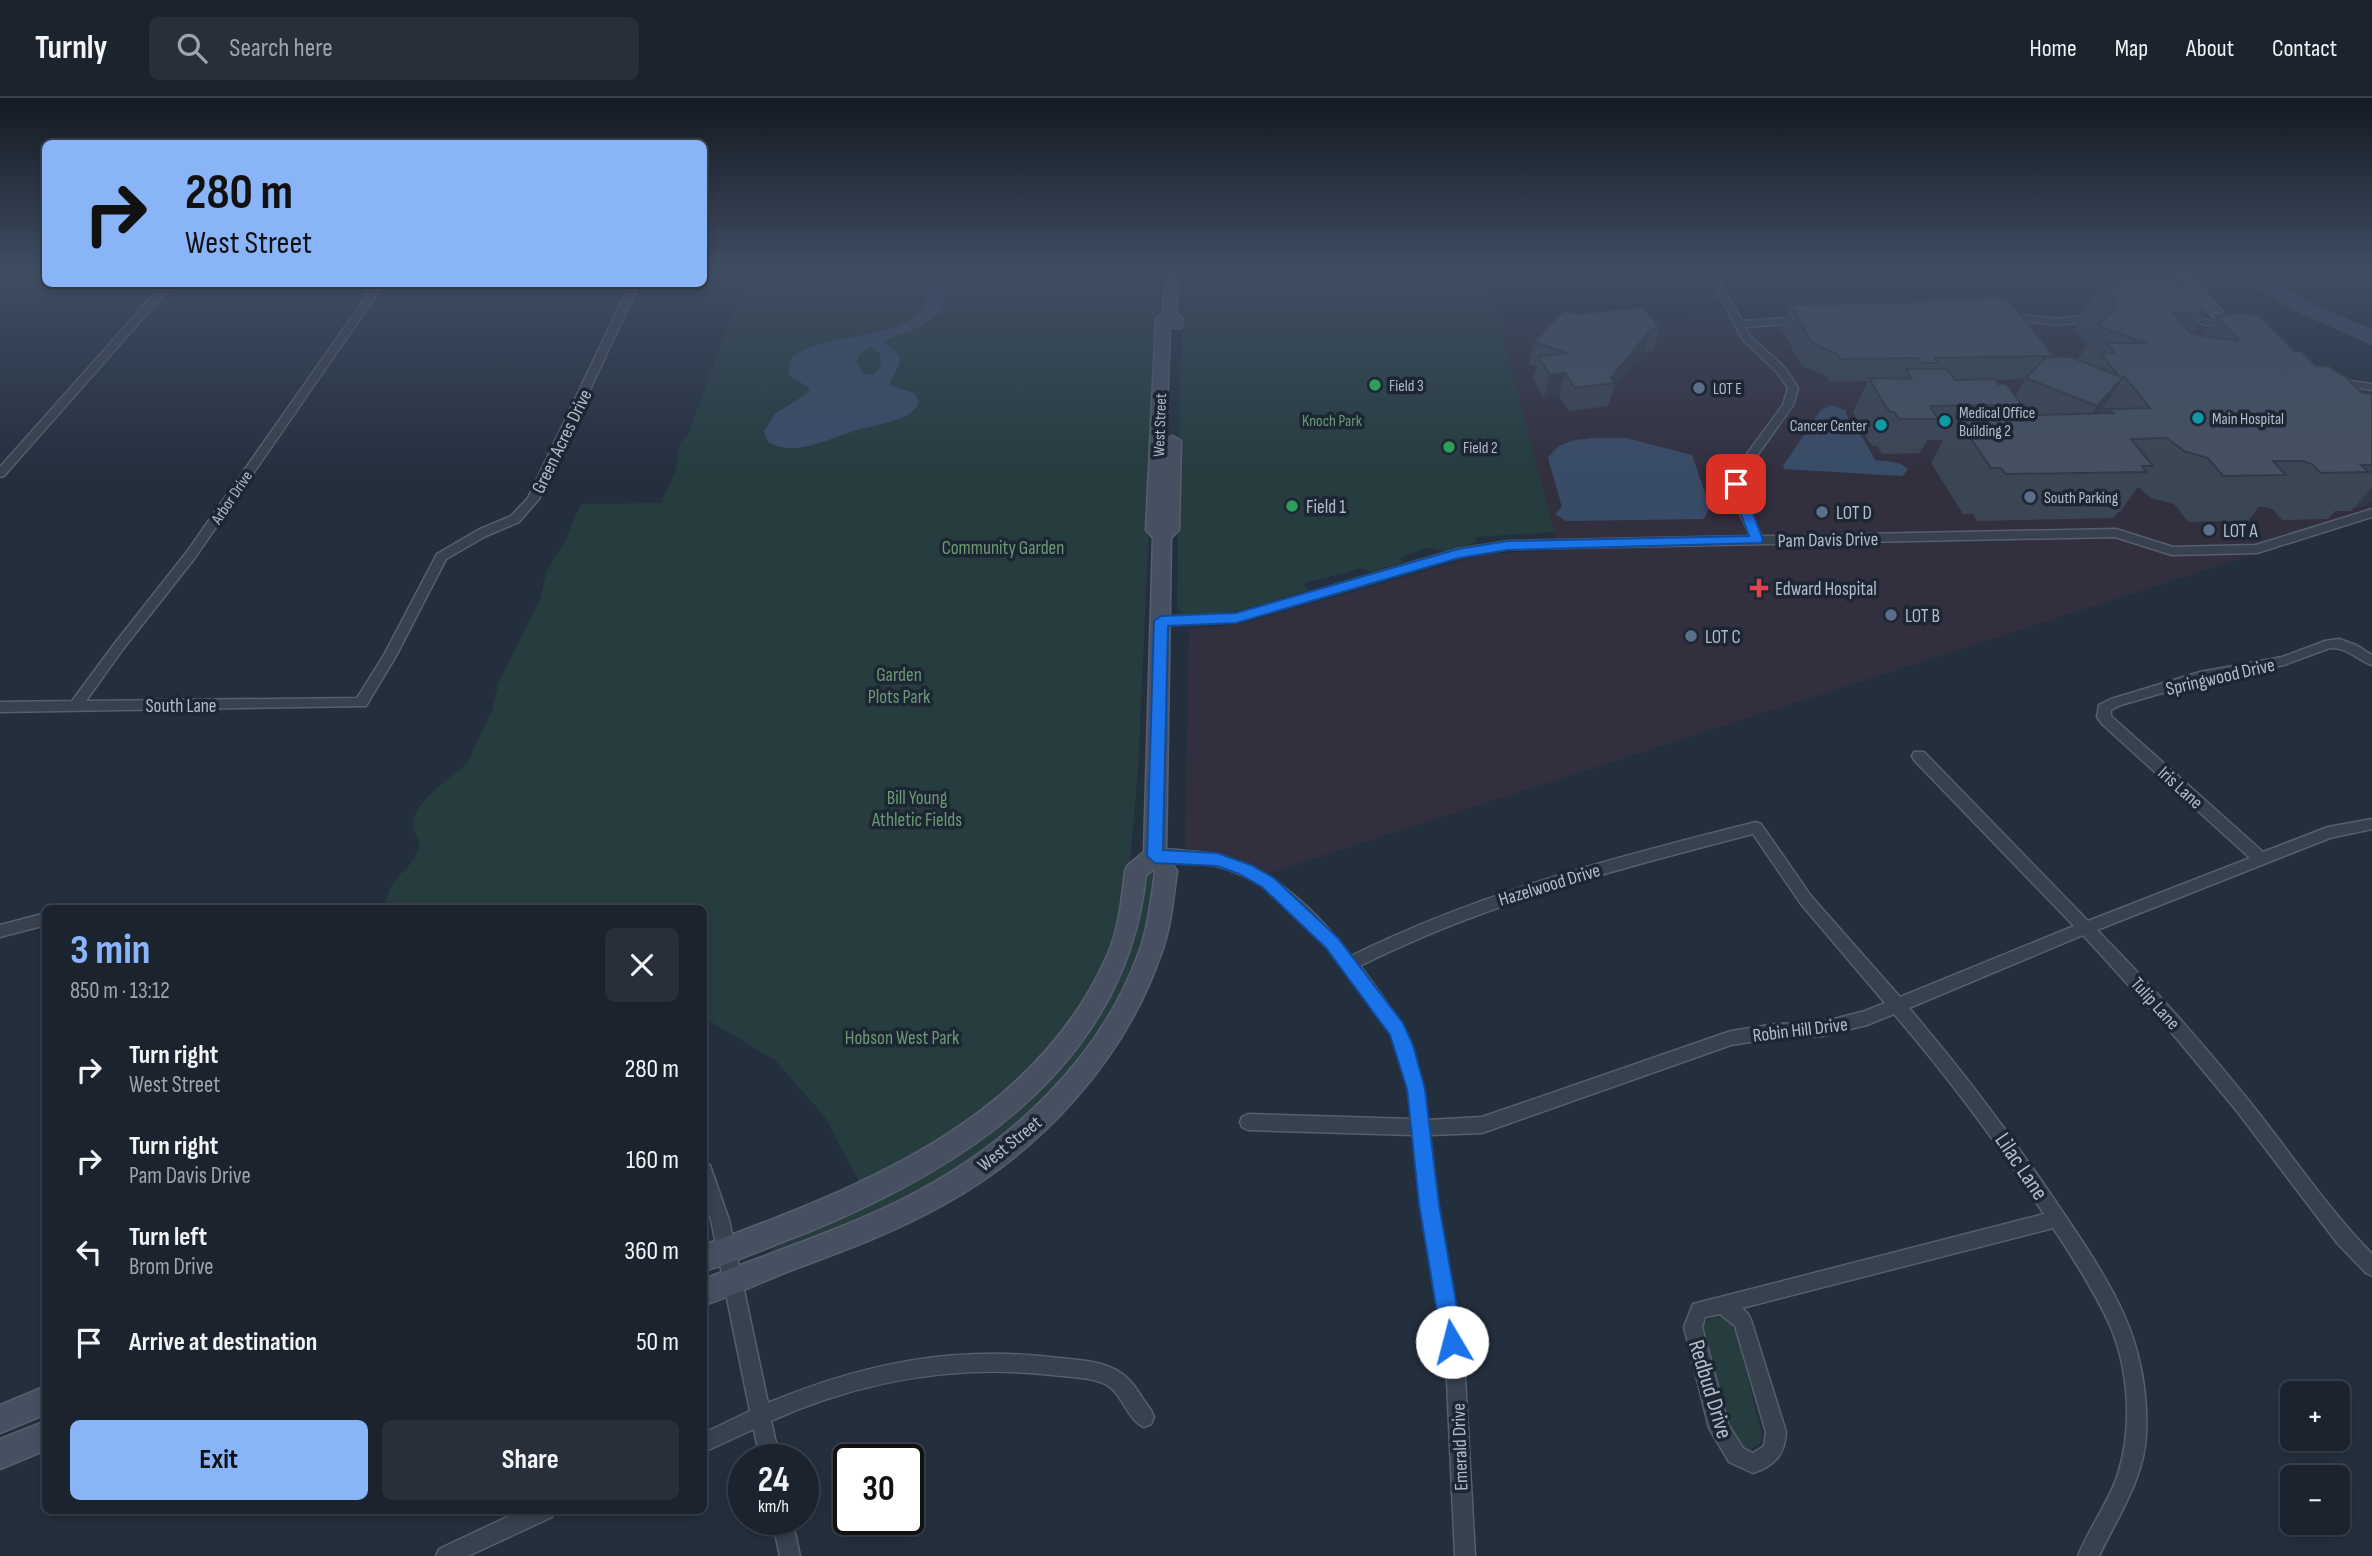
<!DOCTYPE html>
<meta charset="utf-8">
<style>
body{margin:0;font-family:"Sofia Sans Condensed",sans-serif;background:#282f3a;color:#f1f3f6;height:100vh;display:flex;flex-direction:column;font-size:26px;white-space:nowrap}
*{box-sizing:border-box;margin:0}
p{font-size:23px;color:#a0a4aa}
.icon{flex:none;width:38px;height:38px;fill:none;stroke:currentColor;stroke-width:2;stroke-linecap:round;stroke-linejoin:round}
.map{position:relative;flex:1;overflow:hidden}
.drawer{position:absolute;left:42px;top:807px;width:665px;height:609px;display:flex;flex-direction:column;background:#1b232e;border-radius:10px;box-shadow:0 4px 10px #0003,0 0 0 2px #39404a}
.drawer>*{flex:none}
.hud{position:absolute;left:42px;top:42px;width:665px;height:147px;border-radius:10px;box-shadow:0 4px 10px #0003,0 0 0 2px #39404a;background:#8ab4f8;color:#111;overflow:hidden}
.buttons{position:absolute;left:2280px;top:1283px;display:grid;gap:14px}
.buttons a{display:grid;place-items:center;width:70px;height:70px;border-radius:10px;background:#1b232e;box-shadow:0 4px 10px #0003,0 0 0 2px #39404a;font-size:35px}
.speed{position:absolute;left:728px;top:1346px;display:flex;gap:14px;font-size:35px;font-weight:700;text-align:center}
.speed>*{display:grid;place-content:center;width:91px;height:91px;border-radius:50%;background:#1b232e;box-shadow:0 4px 10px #0003,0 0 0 2px #39404a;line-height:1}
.speed small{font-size:18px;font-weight:400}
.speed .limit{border:4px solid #111;border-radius:10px;background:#fff;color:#111}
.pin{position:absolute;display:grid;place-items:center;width:60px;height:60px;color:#fff;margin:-30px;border-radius:14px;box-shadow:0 4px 10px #0006}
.me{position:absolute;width:77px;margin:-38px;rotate:352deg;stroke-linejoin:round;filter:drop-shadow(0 0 5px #0008)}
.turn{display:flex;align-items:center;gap:24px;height:147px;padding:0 28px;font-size:32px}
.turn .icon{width:91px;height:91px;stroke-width:2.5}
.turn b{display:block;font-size:49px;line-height:60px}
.round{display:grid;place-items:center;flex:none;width:74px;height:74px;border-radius:10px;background:#282f3a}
.summary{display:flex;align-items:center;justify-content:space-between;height:119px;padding:0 28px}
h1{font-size:42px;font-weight:700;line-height:52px;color:#8ab4f8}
.action{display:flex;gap:14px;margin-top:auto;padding:14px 28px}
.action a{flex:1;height:80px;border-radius:10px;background:#8ab4f8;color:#111;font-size:28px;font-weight:700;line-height:80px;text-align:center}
.action a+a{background:#282f3a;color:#f1f3f6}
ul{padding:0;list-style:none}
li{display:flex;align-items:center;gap:21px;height:91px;padding:0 28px}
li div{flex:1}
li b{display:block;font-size:26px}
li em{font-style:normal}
header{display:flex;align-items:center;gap:42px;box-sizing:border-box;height:98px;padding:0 35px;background:#1b232e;border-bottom:2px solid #39404a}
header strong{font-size:33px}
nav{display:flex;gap:38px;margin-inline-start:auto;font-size:24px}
.search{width:490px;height:63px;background:#282f3a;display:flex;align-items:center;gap:18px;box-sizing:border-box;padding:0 24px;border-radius:10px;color:#a0a4aa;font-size:26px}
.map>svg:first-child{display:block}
</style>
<header>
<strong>Turnly</strong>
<div class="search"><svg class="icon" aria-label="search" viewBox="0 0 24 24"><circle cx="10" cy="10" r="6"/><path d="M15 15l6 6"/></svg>Search here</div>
<nav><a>Home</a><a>Map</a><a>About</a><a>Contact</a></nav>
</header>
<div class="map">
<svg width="2372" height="1458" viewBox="0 0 2372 1458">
<rect width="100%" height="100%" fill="#242f3e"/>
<path fill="#32303f" d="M1964 214 2047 224 2113 216 2218 225 2372 345V418L1266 776 1242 762 1185 749 1189 531 1229 528 1253 523 1481 457 1558 452 1499 221 1734 218 1738 226Z"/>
<g fill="#263c3f">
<path d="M748 171H1161L1138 671 1128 788 1118 834 1101 876 1063 940 955 1039 861 1088 825 1019 775 962 704 920V810H386C388 777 407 777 417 755 423 742 413 736 413 725 413 704 452 679 467 666L492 612 499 584 540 501 547 472 564 445 581 406 661 405C666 394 674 380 676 368 678 354 676 347 688 337Z"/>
<path d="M1185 171H1486L1554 434 1477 439 1474 442 1477 444 1444 453 1429 449 1402 458 1400 462 1405 464 1370 474 1362 470 1305 485 1304 488 1309 492C1274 501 1216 525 1181 515L1177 508 1180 283Z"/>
<path d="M2188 171H2226L2246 184H2200Z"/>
<path d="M1156 768C1153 792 1153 819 1146 842 1109 974 977 1077 854 1124 836 1131 785 1155 770 1155L772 1151C897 1094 1030 1035 1102 910 1117 883 1131 852 1138 822 1141 808 1140 793 1145 780 1148 774 1152 771 1156 768Z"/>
<path d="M1715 1218C1726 1220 1733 1227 1737 1237L1762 1337 1760 1345 1750 1352 1731 1341 1702 1231 1703 1225Z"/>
</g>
<g fill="#394c67" fill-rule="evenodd">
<path d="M936 171H957L945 180C944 188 946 195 945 203 939 228 902 234 883 243 909 262 900 262 889 287L914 295 919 304C914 323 873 327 857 332 830 340 795 360 768 344L764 333 775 316 809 294V290L788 276 791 260C829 231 886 246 920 214 934 201 918 186 936 171ZM870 249 879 255 882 266C877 275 873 279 863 275L857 264 861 254Z"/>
<path d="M2226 171H2252L2267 182 2317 208 2372 231V247L2292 212Z"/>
<path d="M1831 307 1845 312 1853 333 1861 337 1875 362C1886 364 1901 362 1908 372L1902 378 1784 371 1783 368 1821 312Z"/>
<path d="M1593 340H1626L1692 357 1710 409 1704 421 1566 423 1555 416 1562 409 1548 360C1559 343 1574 342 1593 340Z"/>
</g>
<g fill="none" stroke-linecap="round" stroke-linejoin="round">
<defs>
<g id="street">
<path d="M7 171H17L0 185V177Z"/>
<path d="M1705 171H1713L1742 223 1803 219 1808 222 1803 225 1745 229 1750 238 1785 270 1798 290 1793 307 1742 379V393L1761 438 2116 431 2173 449 2256 447 2372 411V419L2257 455 2172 457 2115 439 1509 451 1459 459 1236 524 1157 526 1155 523 1161 519 1236 516 1458 451 1509 443 1750 438 1730 393V379L1783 307 1788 290 1777 274 1743 242Z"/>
<path d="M163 186H173L4 378 0 379V369Z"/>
<path d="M375 186H384L194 461 123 551 86 603 357 600 384 557 437 456 478 432 511 418 528 400 630 186H639L539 401 519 424 486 438 446 461 396 558 366 608 0 614V604L72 603 115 545 186 455Z"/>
<path d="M2004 215 2059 221 2095 216 2100 219 2095 222 2059 227 2001 220V216Z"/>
<path d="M2182 216H2188L2234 230 2229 233 2182 220Z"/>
<path d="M2335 281 2372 286V292L2331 286V282Z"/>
<path d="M2339 541 2356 547 2372 557V567C2357 562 2347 549 2330 550L2284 567 2200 584 2121 607 2111 612V618L2263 754 2328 729 2372 721V731L2330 740 2097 832C2150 886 2201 943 2249 1003 2290 1054 2326 1109 2372 1156V1178L2366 1175 2338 1146 2236 1012 2172 935 2083 837 1909 910C1962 972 2010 1036 2056 1104 2080 1140 2106 1177 2124 1217 2140 1252 2148 1296 2146 1336 2145 1379 2117 1420 2099 1458H2078C2089 1430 2109 1404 2118 1376 2133 1329 2129 1268 2108 1223 2093 1191 2073 1160 2053 1130L1742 1210 1748 1216 1751 1222 1786 1334C1785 1357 1774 1368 1753 1375L1729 1364 1709 1330 1684 1229 1693 1206 2044 1116C1998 1046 1949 980 1894 916L1867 927 1822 938 1776 940 1731 947 1482 1035 1430 1037 1438 1106 1464 1261 1475 1458H1455L1446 1261 1420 1106 1413 1037 1248 1032 1242 1029 1240 1024 1242 1019 1248 1016 1412 1021C1409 995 1405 967 1395 943 1387 925 1373 910 1361 894 1327 847 1287 792 1229 772 1206 763 1180 764 1155 764L1150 762 1148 758 1150 754C1161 750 1176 752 1188 753 1259 757 1309 804 1351 858 1480 794 1617 759 1756 724L1761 726 1811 798 1900 899 2074 828 1914 662 1912 658 1914 654H1924L2088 823 2250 760 2103 627 2097 619 2099 607 2111 601 2200 574 2282 559 2325 543ZM1753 736 1801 806 1885 905 1865 913 1822 924 1776 926 1731 933 1482 1019 1428 1022C1419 949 1403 925 1360 868 1485 805 1618 771 1753 736ZM1720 1216 1735 1228 1766 1334 1764 1348 1753 1355 1743 1350 1728 1326 1702 1229 1705 1219Z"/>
<path d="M46 815V827L0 839V827Z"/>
<path d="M704 1065 710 1067 712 1073 729 1122 768 1305C864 1265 955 1247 1059 1260 1079 1262 1104 1263 1121 1275 1134 1283 1141 1300 1151 1312L1154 1319 1151 1326 1144 1329C1126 1321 1123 1295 1105 1286 1090 1279 1069 1279 1052 1277 956 1266 860 1283 771 1323L780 1362H760L754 1331 704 1354V1335L750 1313 711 1122 704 1098Z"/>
<path d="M522 1412H555L552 1419 468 1458H436L439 1451Z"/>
<path d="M772 1421H792L800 1458H780Z"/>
</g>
<g id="secondary">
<path d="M1165 171H1179L1177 215 1183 221 1181 230 1170 229 1166 341 1173 338 1181 343 1179 432 1171 440 1166 756 1177 773C1173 801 1171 830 1161 856 1124 963 1041 1053 943 1107 895 1134 843 1153 792 1172 763 1183 733 1198 704 1207V1181C770 1155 841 1132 905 1100 1006 1049 1098 965 1138 857 1148 831 1151 802 1155 775L1153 772 1146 777C1126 965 969 1068 808 1134 773 1147 739 1163 704 1173V1147C862 1089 1035 1022 1108 856 1119 830 1122 800 1125 773L1128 767 1144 754 1153 440 1146 432 1156 221 1163 215Z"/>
<path d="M2170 171H2184L2241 234 2243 237 2241 240H2231Z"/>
<path d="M46 1288V1316L0 1335V1307Z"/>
<path d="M46 1323V1352L0 1371V1341Z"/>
</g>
</defs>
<use href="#street" stroke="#565f6c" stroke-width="3"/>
<use href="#secondary" stroke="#565f6c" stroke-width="3"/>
<use href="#street" fill="#38414e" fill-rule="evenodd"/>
<use href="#secondary" fill="#465061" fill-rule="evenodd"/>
</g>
<g fill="#3b4654" fill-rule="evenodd">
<path d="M2128 178 2205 214 2192 235V236L2204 237 2217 218 2294 253 2316 268 2361 294 2372 296V403H2371L2367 407 2354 410 2351 413H2335L2328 421 2282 422 2274 412 2266 409H2259L2248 423 2188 424 2174 406 2151 400 2138 389 2120 414H2118L2114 420 1977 423 1973 416H1963L1931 365 1943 342H1927L1920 355 1882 356 1877 348H1873L1868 342 1853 314 1868 283 1830 284 1827 278 1802 268 1781 230 1790 207 1927 204 1929 200 2054 259 2078 261 2087 247 2074 231 2100 185 2126 183ZM2025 281 2016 298 1998 286 1996 282Z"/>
<path d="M1660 230 1653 253 1644 254 1613 292 1608 308 1569 313 1559 298 1544 300 1533 281 1536 269 1529 266 1534 244Z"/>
</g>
<g fill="#303945">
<path d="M1651 231 1644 254 1613 292 1615 285 1611 280Z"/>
<path d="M1565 275 1559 298 1544 300 1550 277Z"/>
<path d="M2124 278 2094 324 2067 355 2097 308Z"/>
<path d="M2372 389V402L2367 407 2354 410Z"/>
</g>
<g fill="#455162" stroke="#303945" stroke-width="2">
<path d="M2137 177H2171L2205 214 2173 215 2192 236 2240 243 2217 218 2239 215 2259 217 2294 253H2301L2316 268H2328L2347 280 2361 294 2372 296V367H2361L2369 374 2321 375 2312 366 2303 363H2273L2286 377 2223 378 2208 360 2184 353 2167 340 2131 341 2153 368H2142L2146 374 2006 376 2001 370H1991L1956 319 2115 315 2103 311 2150 310 2124 278 2097 308 2026 280 2046 259H2071L2119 278 2101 256 2114 255 2107 245H2146L2098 228 2118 206 2100 185 2132 182 2128 178Z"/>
<path d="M2006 199 2054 258 1935 260 1938 265H1921L1918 260 1840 261 1837 256 1812 245 1790 207 1932 204 1929 200Z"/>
<path d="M1643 209 1660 230 1651 231 1611 280 1615 285 1575 290 1565 275 1550 277 1538 259 1567 255 1534 244 1564 212 1576 216Z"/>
<path d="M1906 271H1947L1955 282 1995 281 1998 286H2006L2022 307 1930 308 1938 321H1899L1894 314H1890L1885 308 1869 280 1912 281Z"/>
</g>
<linearGradient id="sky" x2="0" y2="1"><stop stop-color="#141a22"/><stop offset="0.46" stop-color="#3f4d63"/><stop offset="1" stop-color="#3f4d63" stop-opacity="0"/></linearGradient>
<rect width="2372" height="375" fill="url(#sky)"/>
<path fill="#1a73e8" stroke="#114b97" stroke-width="2" d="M1736 382 1742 386 1763 442 1761 445 1508 452 1459 460 1236 525 1168 528 1163 752 1217 755 1251 767 1274 780 1338 840 1403 925 1413 947 1425 991 1439 1106 1463 1244 1460 1251 1452 1255 1445 1251 1442 1244 1419 1106 1407 991 1390 937 1326 850 1262 789 1239 776 1217 768 1155 765 1147 758 1154 523 1161 518 1236 515 1458 451 1508 443 1749 438 1730 386Z"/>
<g fill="#2e9e5b" stroke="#1d2633" stroke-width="2.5">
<circle cx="1375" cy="287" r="7"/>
<circle cx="1449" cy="349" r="7"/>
<circle cx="1292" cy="408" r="7"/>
</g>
<g fill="#5c6f8a" stroke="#1d2633" stroke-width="2.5">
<circle cx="1699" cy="290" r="7"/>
<circle cx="2030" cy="399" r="7"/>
<circle cx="1822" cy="414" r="7"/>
<circle cx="2209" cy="432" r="7"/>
<circle cx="1891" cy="517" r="7"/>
<circle cx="1691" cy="538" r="7"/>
</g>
<g fill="#0f9aa8" stroke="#1d2633" stroke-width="2.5">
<circle cx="2198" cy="320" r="7"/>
<circle cx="1945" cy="323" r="7"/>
<circle cx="1881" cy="327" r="7"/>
</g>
<path fill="#e0444e" stroke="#1d2633" stroke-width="2.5" d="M1755.5 479.5h7v7h7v7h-7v7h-7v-7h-7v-7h7z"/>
<g text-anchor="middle" stroke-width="7" stroke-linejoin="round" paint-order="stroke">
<g font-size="16" fill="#b4bcc9" stroke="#1d2633" text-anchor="start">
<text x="1389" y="293">Field 3</text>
<text x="1713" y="296">LOT E</text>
<text x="1959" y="320">Medical Office<tspan x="1959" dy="18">Building 2</tspan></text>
<text x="2212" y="326">Main Hospital</text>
<text x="1867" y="333" text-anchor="end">Cancer Center</text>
<text x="1463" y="355">Field 2</text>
<text x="2044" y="405">South Parking</text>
</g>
<g font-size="16" fill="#6b9a76" stroke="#1d2633">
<text x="1332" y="328">Knoch Park</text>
</g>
<g font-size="16" fill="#b4bcc9" stroke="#1d2633">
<text transform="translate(1159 327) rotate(-88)" y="6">West Street</text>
<text transform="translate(231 399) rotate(-56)" y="6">Arbor Drive</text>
</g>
<g font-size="19" fill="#b4bcc9" stroke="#1d2633">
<text transform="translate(561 343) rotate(-64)" y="7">Green Acres Drive</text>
<text transform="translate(1828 441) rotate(-1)" y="7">Pam Davis Drive</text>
<text transform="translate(2220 578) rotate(-13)" y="7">Springwood Drive</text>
<text x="181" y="614">South Lane</text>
<text transform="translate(2181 689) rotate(42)" y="7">Iris Lane</text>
<text transform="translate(1549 786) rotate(-17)" y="7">Hazelwood Drive</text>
<text transform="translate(2156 905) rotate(48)" y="7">Tulip Lane</text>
<text transform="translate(1800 931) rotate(-7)" y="7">Robin Hill Drive</text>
<text transform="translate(1009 1045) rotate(-39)" y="7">West Street</text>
<text transform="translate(1459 1349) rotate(-92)" y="7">Emerald Drive</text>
</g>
<g font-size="19" fill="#b4bcc9" stroke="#1d2633" text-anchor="start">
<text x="1306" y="415">Field 1</text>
<text x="1836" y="421">LOT D</text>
<text x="2223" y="439">LOT A</text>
<text x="1775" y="497">Edward Hospital</text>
<text x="1905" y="524">LOT B</text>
<text x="1705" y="545">LOT C</text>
</g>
<g font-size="19" fill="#6b9a76" stroke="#1d2633">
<text x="1003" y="456">Community Garden</text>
<text x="899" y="583">Garden<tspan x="899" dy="22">Plots Park</tspan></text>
<text x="917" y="706">Bill Young<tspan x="917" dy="22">Athletic Fields</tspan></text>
<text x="902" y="946">Hobson West Park</text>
</g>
<g font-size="23" fill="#b4bcc9" stroke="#1d2633">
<text transform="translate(2022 1068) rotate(56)" y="8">Lilac Lane</text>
<text transform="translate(1711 1291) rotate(73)" y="8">Redbud Drive</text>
</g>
</g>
</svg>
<div class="buttons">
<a>+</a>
<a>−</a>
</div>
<div class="speed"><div>24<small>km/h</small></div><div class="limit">30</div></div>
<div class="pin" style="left:1736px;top:386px;background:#d93025"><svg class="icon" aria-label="arrive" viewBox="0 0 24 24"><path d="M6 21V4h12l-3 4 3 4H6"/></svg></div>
<svg class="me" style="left:1452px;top:1244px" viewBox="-20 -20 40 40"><circle r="19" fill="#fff"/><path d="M0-13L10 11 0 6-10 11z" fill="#1a73e8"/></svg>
<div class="hud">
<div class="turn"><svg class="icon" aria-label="right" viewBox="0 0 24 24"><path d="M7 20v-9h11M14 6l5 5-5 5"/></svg><div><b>280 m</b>West Street</div></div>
</div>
<section class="drawer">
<div class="summary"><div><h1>3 min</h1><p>850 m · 13:12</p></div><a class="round"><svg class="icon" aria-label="close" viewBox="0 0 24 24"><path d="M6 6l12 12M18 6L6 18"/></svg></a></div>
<ul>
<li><svg class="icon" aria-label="right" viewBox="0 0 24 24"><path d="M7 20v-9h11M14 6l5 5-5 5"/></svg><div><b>Turn right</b><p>West Street</p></div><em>280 m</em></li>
<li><svg class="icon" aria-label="right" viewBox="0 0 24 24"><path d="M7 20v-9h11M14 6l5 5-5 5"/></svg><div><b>Turn right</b><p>Pam Davis Drive</p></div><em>160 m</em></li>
<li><svg class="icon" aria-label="left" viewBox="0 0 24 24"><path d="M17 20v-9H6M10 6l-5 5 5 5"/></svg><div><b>Turn left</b><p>Brom Drive</p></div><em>360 m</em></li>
<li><svg class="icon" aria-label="arrive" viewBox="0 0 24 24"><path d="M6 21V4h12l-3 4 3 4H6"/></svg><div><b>Arrive at destination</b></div><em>50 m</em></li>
</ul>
<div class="action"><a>Exit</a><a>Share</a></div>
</section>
</div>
